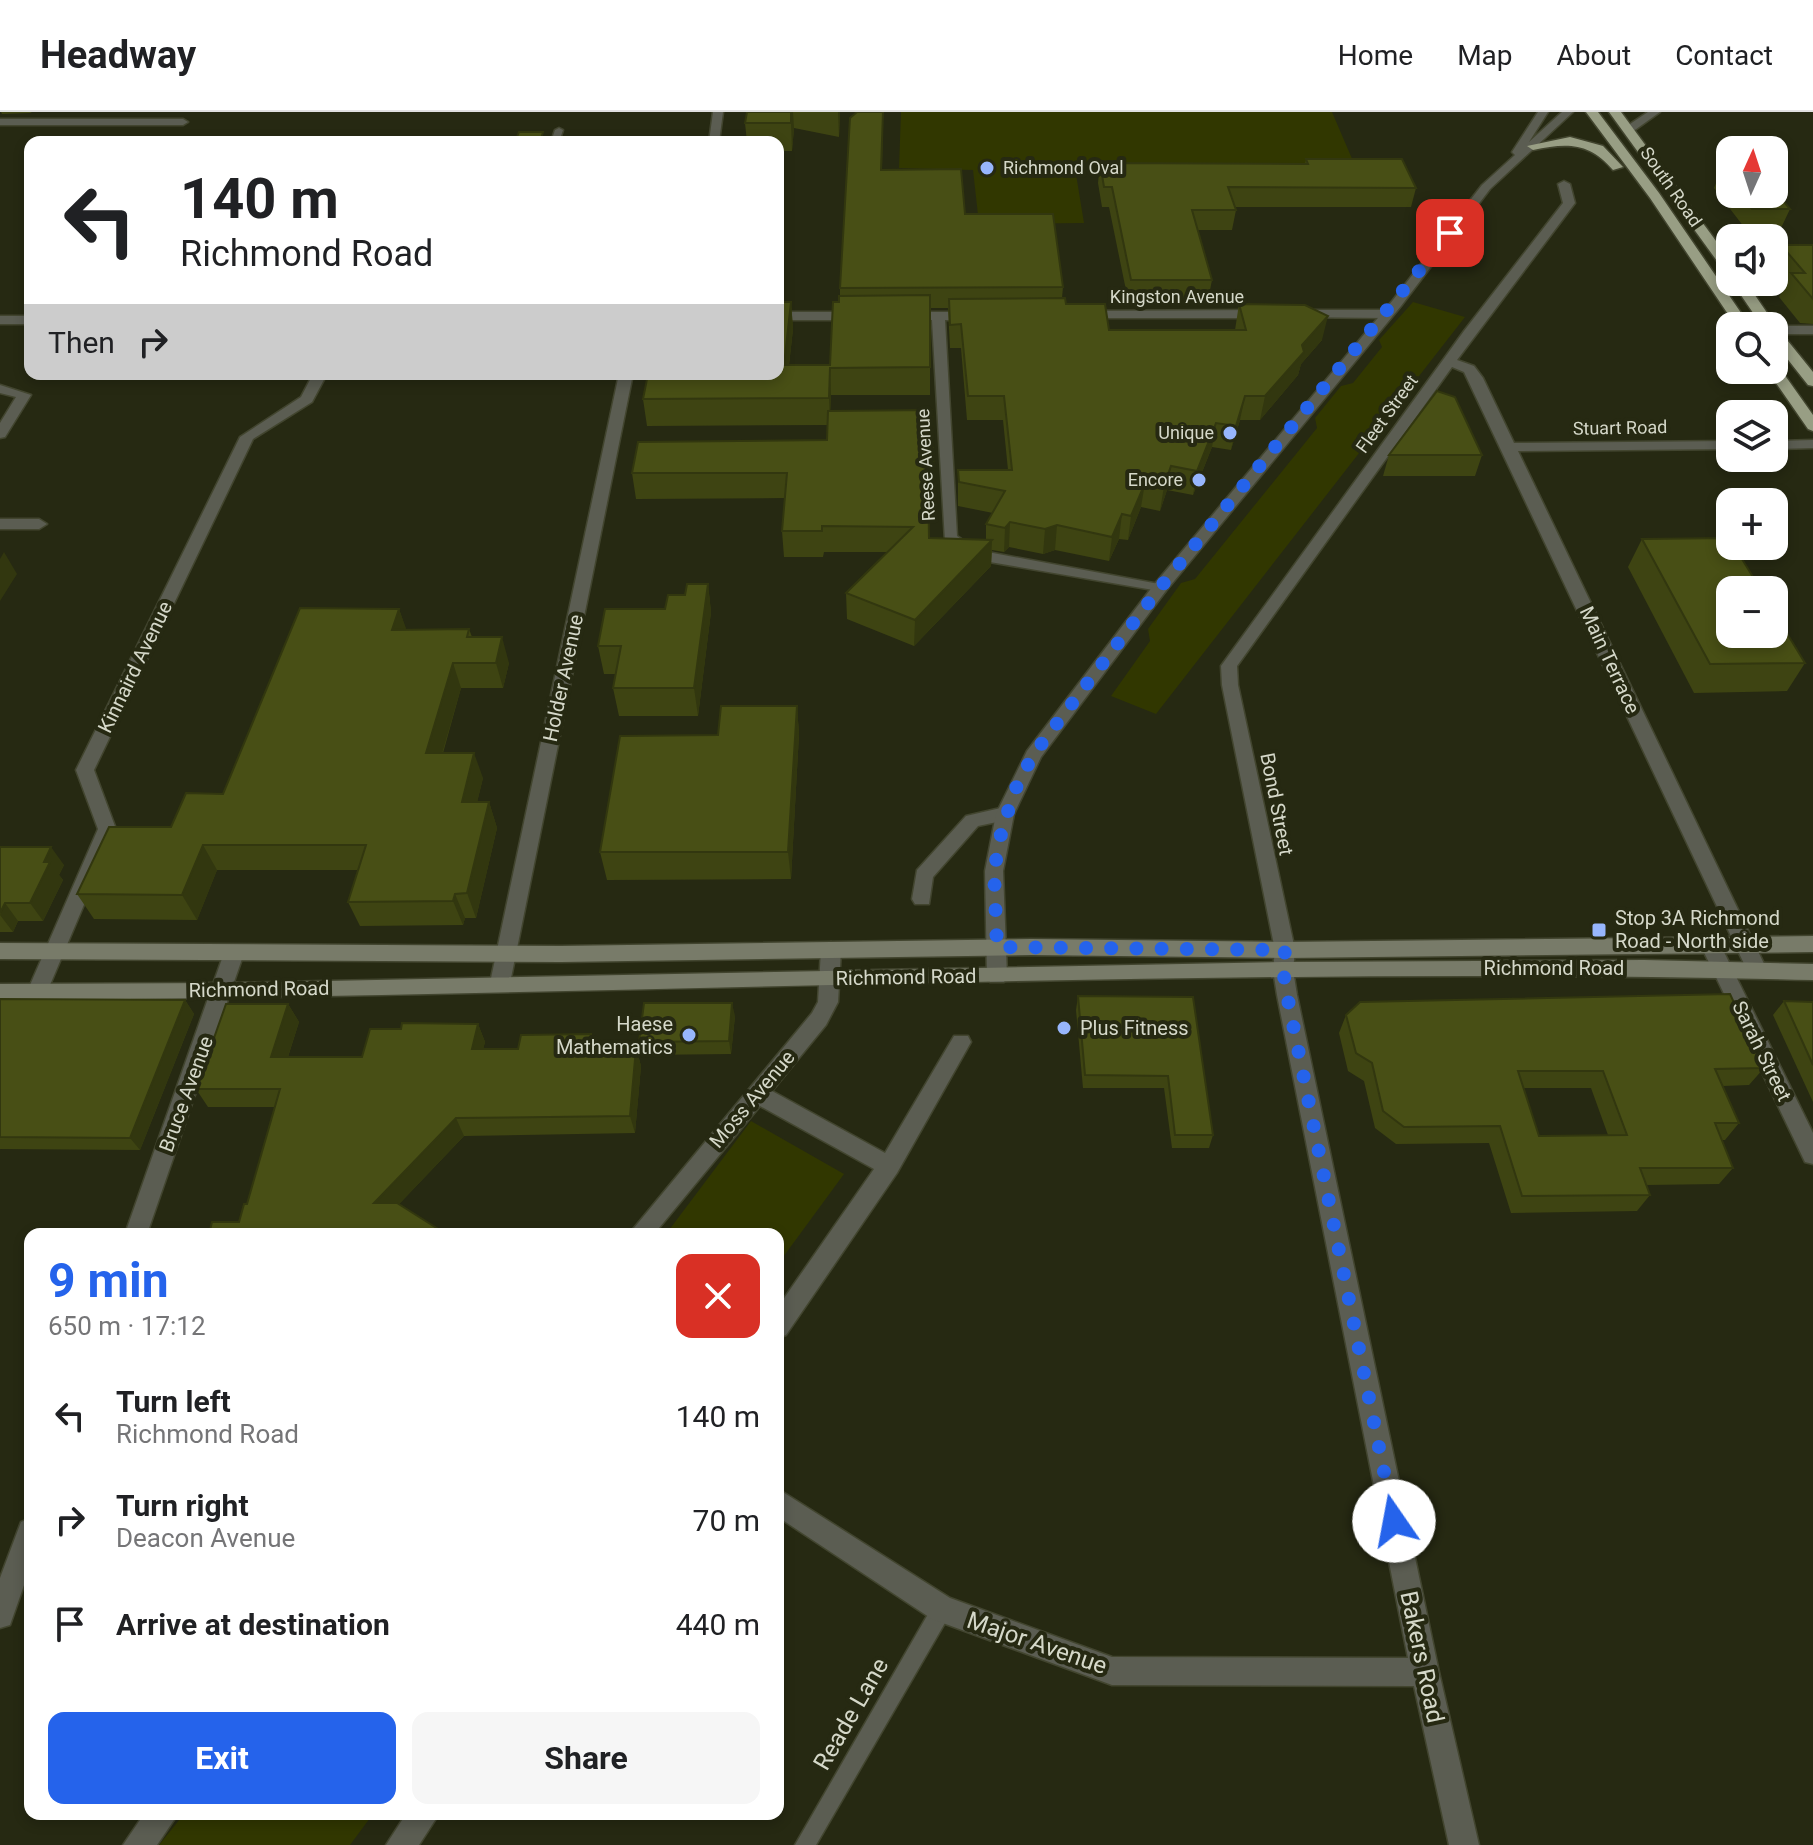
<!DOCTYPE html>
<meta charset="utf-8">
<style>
body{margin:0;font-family:Roboto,sans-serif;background:#f6f6f6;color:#202124;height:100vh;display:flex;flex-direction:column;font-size:30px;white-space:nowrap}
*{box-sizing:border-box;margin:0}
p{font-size:26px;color:#757577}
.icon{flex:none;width:44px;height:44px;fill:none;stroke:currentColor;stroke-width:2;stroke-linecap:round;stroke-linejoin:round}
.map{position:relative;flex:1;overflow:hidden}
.side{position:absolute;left:24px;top:1116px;width:760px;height:592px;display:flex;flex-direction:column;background:#fff;border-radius:16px;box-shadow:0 4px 12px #0003}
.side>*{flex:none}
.top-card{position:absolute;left:24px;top:24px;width:760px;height:244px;border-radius:16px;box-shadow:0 4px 12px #0003;background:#fff;color:#202124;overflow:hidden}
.needle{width:52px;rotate:3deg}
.tools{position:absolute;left:1716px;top:24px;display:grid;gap:16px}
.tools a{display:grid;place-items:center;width:72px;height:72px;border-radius:16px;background:#fff;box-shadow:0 4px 12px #0003;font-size:40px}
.pin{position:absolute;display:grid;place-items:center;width:68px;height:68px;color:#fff;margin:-34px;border-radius:16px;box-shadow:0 4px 12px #0006}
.me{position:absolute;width:88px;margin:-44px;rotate:348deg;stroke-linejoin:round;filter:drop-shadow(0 0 6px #0008)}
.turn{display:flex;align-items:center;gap:28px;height:168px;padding:0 24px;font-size:36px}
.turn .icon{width:104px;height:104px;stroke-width:2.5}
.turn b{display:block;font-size:56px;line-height:68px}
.then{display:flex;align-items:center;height:76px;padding:0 24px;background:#0003;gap:16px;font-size:30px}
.round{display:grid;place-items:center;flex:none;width:84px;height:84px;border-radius:16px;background:#f6f6f6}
.summary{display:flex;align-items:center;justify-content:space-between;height:136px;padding:0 24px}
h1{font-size:48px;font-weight:700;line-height:60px;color:#2563eb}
.cta{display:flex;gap:16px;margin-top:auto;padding:16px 24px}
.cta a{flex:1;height:92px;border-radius:16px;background:#2563eb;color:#fff;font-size:32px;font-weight:700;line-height:92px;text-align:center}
.cta a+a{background:#f6f6f6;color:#202124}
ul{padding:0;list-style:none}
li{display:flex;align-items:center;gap:24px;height:104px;padding:0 24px}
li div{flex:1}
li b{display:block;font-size:30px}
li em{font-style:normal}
header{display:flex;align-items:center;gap:48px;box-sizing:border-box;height:112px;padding:0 40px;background:#fff;border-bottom:2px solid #e0e0e0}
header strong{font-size:38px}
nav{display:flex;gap:44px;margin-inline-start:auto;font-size:28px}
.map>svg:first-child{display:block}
</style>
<header>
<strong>Headway</strong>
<nav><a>Home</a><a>Map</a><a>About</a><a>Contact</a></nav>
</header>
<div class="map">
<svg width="1813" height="1733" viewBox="0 0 1813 1733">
<rect width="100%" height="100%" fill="#262912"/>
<g fill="#313700">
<path d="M901 0H1332L1356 56H1075L1084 111 979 112 973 58 899 56Z"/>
<path d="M1413 190 1465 205 1156 602 1111 584 1150 529 1148 517 1181 471 1195 467 1317 316 1315 306 1341 274 1353 271 1382 235 1379 228Z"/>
<path d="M751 1009 844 1062 778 1152V1122H666Z"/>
<path d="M184 1702H373L350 1733H159Z"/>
</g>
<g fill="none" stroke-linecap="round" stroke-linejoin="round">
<defs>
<g id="service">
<path d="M559 16 563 18 559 30H551L555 18Z"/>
<path d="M942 1488 949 1490 951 1497 949 1504 816 1733H795L935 1490Z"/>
</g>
<g id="minor">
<path d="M713 0H723L719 30H709Z"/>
<path d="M0 7H183L188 10 183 13H0Z"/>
<path d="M1564 69 1570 72 1575 91 1457 248 1474 254 1483 266 1514 331 1730 329V337L1518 339 1767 858 1764 864H1750L1747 858 1464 260 1452 255 1237 554 1238 573 1295 838 1293 858 1297 883 1439 1560 1479 1733H1449L1414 1574 1112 1573 932 1507 778 1405V1377L950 1486 1112 1545 1408 1546 1277 883 1273 858 1275 838 1222 573 1221 554 1464 219 1563 91 1558 72Z"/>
<path d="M1296 198H1384L1390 202 1384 206 1291 205 1290 202Z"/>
<path d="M1080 199 1264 198 1270 202 1264 206H1075L1074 203Z"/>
<path d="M778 200H856L862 204 856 208H778Z"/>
<path d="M904 200H972L978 204 972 208H945L957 424 977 438 1159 472 1165 474V480L972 447 945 429 932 208 899 207V201Z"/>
<rect x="0" y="204" width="30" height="8"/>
<rect x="1774" y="214" width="39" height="8"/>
<path d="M313 262H327L312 290 253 327 94 658 116 717 47 880 44 886H30L27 880 98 717 76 658 240 325 301 285Z"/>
<path d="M619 262H633L510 871 507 877H493L490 871Z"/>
<path d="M0 273 31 283 5 325 0 326V311L16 285 0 281Z"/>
<path d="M1813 328V336L1774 337V329Z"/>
<path d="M0 407H39L47 412 39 417H0Z"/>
<path d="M1005 695 1011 697 1014 702 1011 707 978 714 933 765 929 792H915L912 787 917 758 966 704Z"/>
<path d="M1711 826 1721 834 1813 1021V1052L1805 1050 1701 834Z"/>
<path d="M831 830 841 838 838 890 826 913 772 979 885 1041 954 924H968L971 930 897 1061 786 1223 778 1226V1195L874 1057 760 994 654 1122H629L812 901 818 890 821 838Z"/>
<path d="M234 833 241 836 244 841 147 1122H125L224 841 227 836Z"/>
<path d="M30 1406V1456L10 1513 0 1516V1466L21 1410Z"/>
<path d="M144 1702H178L157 1733H123Z"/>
<path d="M406 1702H439L419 1733H386Z"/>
</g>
<g id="tertiary">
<path d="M1538 0H1548L1529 30 1562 0H1573L1490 77 1401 194 1165 480 1041 645 1014 702 1003 759 1007 864 1004 870H990L987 864 985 759 996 702 1027 639 1153 474 1393 188 1482 73 1515 43 1512 40Z"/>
<path d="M1648 0H1660L1632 20H1624V16Z"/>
</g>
<g id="secondary">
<path d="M1813 824V840L1285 846 1031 843 561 850 0 847V831L561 834 1031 827 1285 830Z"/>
<path d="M1644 848 1813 852V868C1209 853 604 885 0 888V872L223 871 1283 850Z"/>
</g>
<g id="trunk">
<path d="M1586 0H1598L1659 81 1750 214H1736L1650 86Z"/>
<path d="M1609 0H1621L1730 148V161L1725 160Z"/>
<path d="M1570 25 1603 34 1623 55 1613 58C1589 30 1567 31 1533 38L1527 34Z"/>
<path d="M1732 170H1746L1776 214 1774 217 1779 218 1813 260V274L1808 273 1774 230V214H1762Z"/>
<path d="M1774 254 1779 255 1813 303V319L1808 317 1767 258H1774Z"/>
</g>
</defs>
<use href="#service" stroke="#42452f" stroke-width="3"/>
<use href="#minor" stroke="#42452f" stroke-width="3"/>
<use href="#tertiary" stroke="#42452f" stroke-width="3"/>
<use href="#secondary" stroke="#42452f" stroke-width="3"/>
<use href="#trunk" stroke="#42452f" stroke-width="3"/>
<use href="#service" fill="#5b5d52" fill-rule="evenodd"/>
<use href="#minor" fill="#5b5d52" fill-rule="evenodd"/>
<use href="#tertiary" fill="#5b5d52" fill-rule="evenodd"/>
<use href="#secondary" fill="#787b69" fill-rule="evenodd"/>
<use href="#trunk" fill="#989e84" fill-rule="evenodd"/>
</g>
<g fill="#3e4412" fill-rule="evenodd">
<path d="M1 0H32L30 1 2 2Z"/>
<path d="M747 0H840L839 25 794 16 792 39H778V30H747L745 11Z"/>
<path d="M883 0 882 58 965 102 1063 175 1062 186 1066 192 1109 218H1235L1239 192 1322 228 1301 252 1298 263 1260 308H1240L1231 338 1212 335 1193 383 1167 378 1160 399 1141 395 1128 428 1119 427 1109 449 1055 438 1043 442 1009 435 1004 440 992 438 991 454 914 534 847 507 846 481 887 440H824L823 445H784L782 419 785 386 636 387 632 361 827 328 828 313 647 314 643 287 791 190 793 217 789 253H830L840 184V176ZM930 196H948L950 236H961L967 308H1003L1008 358H958V394L993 401 986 412V428L929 426 928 393H933L934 368 830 299 831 283H930Z"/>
<path d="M1306 47 1416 76 1411 95H1235L1236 98 1232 118H1198L1212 168 1208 188H1128L1109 95H1102L1098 71 1100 51 1305 52Z"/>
<path d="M1721 59H1730V82H1774L1790 97 1782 114 1744 115 1714 76Z"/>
<path d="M1781 133H1813V212L1800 211 1779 185 1785 174 1774 161V148Z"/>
<path d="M1389 343H1482L1475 364H1383Z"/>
<path d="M1642 427 1805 551 1787 579 1694 581 1628 455Z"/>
<path d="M708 472 711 500 698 604H619L613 576 616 562H604L598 534 665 497 685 483Z"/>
<path d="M399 497 406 518 469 517 472 525 509 551 503 576H461L443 641 483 666 477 690H489L497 716 476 806H465L463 813 360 814 348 790 358 758H217L197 808 94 807 77 782 171 715 223 682Z"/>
<path d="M797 594 799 622 791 767 607 768 600 740 718 623Z"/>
<path d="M0 735 64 753 59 763 63 768 43 809H18L13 820H0Z"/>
<path d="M1078 884 1193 885 1213 1023 1209 1036H1172L1164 976H1083L1076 898Z"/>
<path d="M0 887 185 888 194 902 140 1038 0 1037Z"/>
<path d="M1784 889 1813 890V990L1773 903Z"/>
<path d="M288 892 299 910 288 945H362L401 917 478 912 485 930 483 937 636 936 641 954 635 1021 464 1024 399 1092 239 1110 247 1092 275 995H208L196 977Z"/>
<path d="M1346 903 1764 956 1749 973 1723 974 1739 1011 1725 1028H1722L1733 1056 1719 1072 1646 1073 1650 1083 1637 1099 1511 1101 1489 1031 1396 1032 1375 1016 1364 969 1348 959 1339 921ZM1524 976H1591L1608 1023 1539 1024Z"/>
<path d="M735 904 731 942 642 943 639 930Z"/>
</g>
<g fill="#32370f">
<path d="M791 0H793L794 16 792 39 791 11Z"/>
<path d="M838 0H840L839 25Z"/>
<path d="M791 190 793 217 786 280 784 253Z"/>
<path d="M1328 204 1322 228 1301 252 1298 263 1260 308 1265 284 1302 233Z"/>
<path d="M830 256 831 283 830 313 829 286Z"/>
<path d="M1245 284 1240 308 1231 338 1236 314Z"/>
<path d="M1216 311 1212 335 1193 383 1197 359Z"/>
<path d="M1171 354 1167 378 1160 399 1164 374Z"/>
<path d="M1145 371 1141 395 1128 428 1131 404Z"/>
<path d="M1122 402 1119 427 1109 449 1112 425Z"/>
<path d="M1010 410 1009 435 1004 440 1005 416Z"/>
<path d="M1057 413 1055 438 1043 442 1045 417Z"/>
<path d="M992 428 991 454 914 534 915 508Z"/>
<path d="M4 440 17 462 0 489V447Z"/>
<path d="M708 472 711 500 698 604 694 576Z"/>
<path d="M399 497 408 522 392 518Z"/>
<path d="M502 525 509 551 503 576 496 551Z"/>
<path d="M453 551 461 576 435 666 426 641Z"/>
<path d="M797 594 799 622 791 767 788 740Z"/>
<path d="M474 641 483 666 471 716 462 690Z"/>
<path d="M489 690 497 716 476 806 467 781Z"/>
<path d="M203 733 217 758 197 808 182 783Z"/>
<path d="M51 735 64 753 59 763 63 768 43 809 30 791 44 750Z"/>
<path d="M455 782 465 806 463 813 453 789Z"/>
<path d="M5 791 18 809 13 820 0 803Z"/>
<path d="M185 888 194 902 140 1038 130 1026Z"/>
<path d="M732 891 735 904 731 942 729 929Z"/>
<path d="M288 892 299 910 282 963 271 945Z"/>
<path d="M478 912 485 930 479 955 472 937Z"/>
<path d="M591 922 596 940 589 935Z"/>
<path d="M636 936 641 954 635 1021 630 1004Z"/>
<path d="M456 1006 464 1024 384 1108 374 1091Z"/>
</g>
<g fill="#484f15" stroke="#32370f" stroke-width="2" fill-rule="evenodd">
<path d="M747 0H791V11H745Z"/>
<path d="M857 0H883L881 58 961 57 965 102H1053L1063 175 840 176 850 6Z"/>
<path d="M519 20H543L541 27H590L589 30H515Z"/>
<path d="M1306 47H1402L1416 76 1228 75 1236 98H1192L1212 168H1131L1112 75H1104L1100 51 1308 52Z"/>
<path d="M1721 59H1730V70Z"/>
<path d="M1774 78 1790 97H1752L1739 82H1774Z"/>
<path d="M1781 133H1813V187L1791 161H1805Z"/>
<path d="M930 183V255L830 256 829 286 643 287 648 262H778V190H791L784 253H830L833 190H839V184Z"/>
<path d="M1065 186 1066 192H1105L1109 218H1246L1239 192 1305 193 1328 204 1302 233 1304 240 1265 284H1245L1236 314 1216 311 1197 359 1171 354 1164 374 1145 371 1131 404 1122 402 1112 425 1057 413 1045 417 1010 410 1005 416 986 412 1005 379 959 370 958 358H1012L1004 284H968L961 212 950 213 949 187Z"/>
<path d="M1437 279 1455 285 1482 343H1389Z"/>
<path d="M932 298 934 368H928L929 426 992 428 915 508 846 481 913 415 822 414V419H782L787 361H632L638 330 827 328 828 299Z"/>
<path d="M1730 426V434H1734L1761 478H1730V522H1774V500L1805 551 1710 552 1642 427Z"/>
<path d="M687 472H708L694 576H613L621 534H598L605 497H665L668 483H685Z"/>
<path d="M300 496 399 497 392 518 469 517 467 525H502L496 551H453L426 641H474L462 690H489L467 781 455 782 453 789 348 790 366 733H203L182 783 77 782 109 715H171L186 681 223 682Z"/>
<path d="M721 594H797L788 740H600L620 624 718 623Z"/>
<path d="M0 735H51L44 750H50L30 791H5L0 801Z"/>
<path d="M1730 882 1764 956 1715 957 1739 1011H1715L1733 1056H1640L1650 1083 1522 1084 1500 1014 1404 1015 1383 999 1372 951 1356 941 1346 903 1360 890ZM1518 959H1603L1627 1023 1539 1024Z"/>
<path d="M1078 884 1193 885 1213 1023H1175L1168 964 1085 963Z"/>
<path d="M0 887 185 888 130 1026 0 1025Z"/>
<path d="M1784 889 1813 890V953Z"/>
<path d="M644 891H732L729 929 639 930Z"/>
<path d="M226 892H288L271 945H362L370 917H401L402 911 478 912 472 937H518L521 923 591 922 589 935 636 936 630 1004 456 1006 374 1091H397L446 1122H209L212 1110H239L244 1092H247L280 977H196Z"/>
</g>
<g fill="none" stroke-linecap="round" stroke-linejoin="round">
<path stroke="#2563eb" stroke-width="14" stroke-dasharray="0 25.2" d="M1394 1409 1287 883 1283 858 1285 838 997 835 994 759 1002 717 1016 676 1033 643 1159 477 1450 121"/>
</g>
<g fill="#97b6fd" stroke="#262912" stroke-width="3">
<circle cx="987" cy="56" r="8"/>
<circle cx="1230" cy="321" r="8"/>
<circle cx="1199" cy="368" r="8"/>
<rect x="1591" y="810" width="16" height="16" rx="4"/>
<circle cx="1064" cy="916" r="8"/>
<circle cx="689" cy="923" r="8"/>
</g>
<g text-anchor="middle" stroke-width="8" stroke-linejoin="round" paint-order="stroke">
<g font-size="18" fill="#d5d8c9" stroke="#262912" text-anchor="end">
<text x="1003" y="62" text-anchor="start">Richmond Oval</text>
<text x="1214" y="327">Unique</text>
<text x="1183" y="374">Encore</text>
</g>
<g font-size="18" fill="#d5d8c9" stroke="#262912">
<text transform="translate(1671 75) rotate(55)" y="6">South Road</text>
<text x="1177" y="191">Kingston Avenue</text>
<text transform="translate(1387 302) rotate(-54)" y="6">Fleet Street</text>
<text transform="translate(1620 316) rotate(-1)" y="6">Stuart Road</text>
<text transform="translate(926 353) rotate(-93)" y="6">Reese Avenue</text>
</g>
<g font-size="20" fill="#d5d8c9" stroke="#262912">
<text transform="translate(1610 548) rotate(65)" y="7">Main Terrace</text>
<text transform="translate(135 555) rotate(-64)" y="7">Kinnaird Avenue</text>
<text transform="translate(563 566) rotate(-78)" y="7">Holder Avenue</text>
<text transform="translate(1277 692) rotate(79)" y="7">Bond Street</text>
<text x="1554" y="863">Richmond Road</text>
<text transform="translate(906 865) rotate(-1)" y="7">Richmond Road</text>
<text transform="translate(259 877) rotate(-1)" y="7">Richmond Road</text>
<text transform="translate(1762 939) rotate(64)" y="7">Sarah Street</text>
<text transform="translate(186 982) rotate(-70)" y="7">Bruce Avenue</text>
<text transform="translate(752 987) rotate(-50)" y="7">Moss Avenue</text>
</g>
<g font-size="20" fill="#d5d8c9" stroke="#262912" text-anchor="start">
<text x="1615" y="813">Stop 3A Richmond<tspan x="1615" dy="23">Road - North side</tspan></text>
<text x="673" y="919" text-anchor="end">Haese<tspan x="673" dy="23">Mathematics</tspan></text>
<text x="1080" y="923">Plus Fitness</text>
</g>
<g font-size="24" fill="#d5d8c9" stroke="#262912">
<text transform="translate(1037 1531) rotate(19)" y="8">Major Avenue</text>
<text transform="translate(1422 1545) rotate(78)" y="8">Bakers Road</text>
<text transform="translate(851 1602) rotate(-60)" y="8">Reade Lane</text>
</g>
</g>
</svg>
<div class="tools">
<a><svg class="needle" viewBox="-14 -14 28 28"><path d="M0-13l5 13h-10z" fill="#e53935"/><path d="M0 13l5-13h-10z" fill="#757577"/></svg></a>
<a><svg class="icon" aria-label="sound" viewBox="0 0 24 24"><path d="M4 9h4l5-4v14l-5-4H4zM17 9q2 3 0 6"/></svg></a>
<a><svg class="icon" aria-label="search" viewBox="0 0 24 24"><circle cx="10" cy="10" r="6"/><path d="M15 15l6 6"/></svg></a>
<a><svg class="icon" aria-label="layers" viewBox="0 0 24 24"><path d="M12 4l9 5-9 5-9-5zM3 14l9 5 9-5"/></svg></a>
<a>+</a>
<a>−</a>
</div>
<div class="pin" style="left:1450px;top:121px;background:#d93025"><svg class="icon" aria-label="arrive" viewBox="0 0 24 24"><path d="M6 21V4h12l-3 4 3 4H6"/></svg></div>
<svg class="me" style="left:1394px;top:1409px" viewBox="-20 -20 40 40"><circle r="19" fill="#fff"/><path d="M0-13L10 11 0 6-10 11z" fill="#2563eb"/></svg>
<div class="top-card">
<div class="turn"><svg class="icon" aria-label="left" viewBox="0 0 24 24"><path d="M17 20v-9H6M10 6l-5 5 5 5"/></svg><div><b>140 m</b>Richmond Road</div></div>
<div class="then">Then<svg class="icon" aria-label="right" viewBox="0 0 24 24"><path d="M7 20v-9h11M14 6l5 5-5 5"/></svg></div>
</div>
<section class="side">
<div class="summary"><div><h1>9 min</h1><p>650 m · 17:12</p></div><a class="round" style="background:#d93025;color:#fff"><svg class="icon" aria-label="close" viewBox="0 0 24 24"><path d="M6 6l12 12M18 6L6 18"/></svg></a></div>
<ul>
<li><svg class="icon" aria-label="left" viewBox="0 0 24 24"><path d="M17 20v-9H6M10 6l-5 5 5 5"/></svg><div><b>Turn left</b><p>Richmond Road</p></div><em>140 m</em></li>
<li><svg class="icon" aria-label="right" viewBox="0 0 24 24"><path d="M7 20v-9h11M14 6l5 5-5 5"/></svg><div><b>Turn right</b><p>Deacon Avenue</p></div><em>70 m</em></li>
<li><svg class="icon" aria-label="arrive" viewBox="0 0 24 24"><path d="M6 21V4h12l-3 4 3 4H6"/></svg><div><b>Arrive at destination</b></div><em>440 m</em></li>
</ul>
<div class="cta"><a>Exit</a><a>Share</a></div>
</section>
</div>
